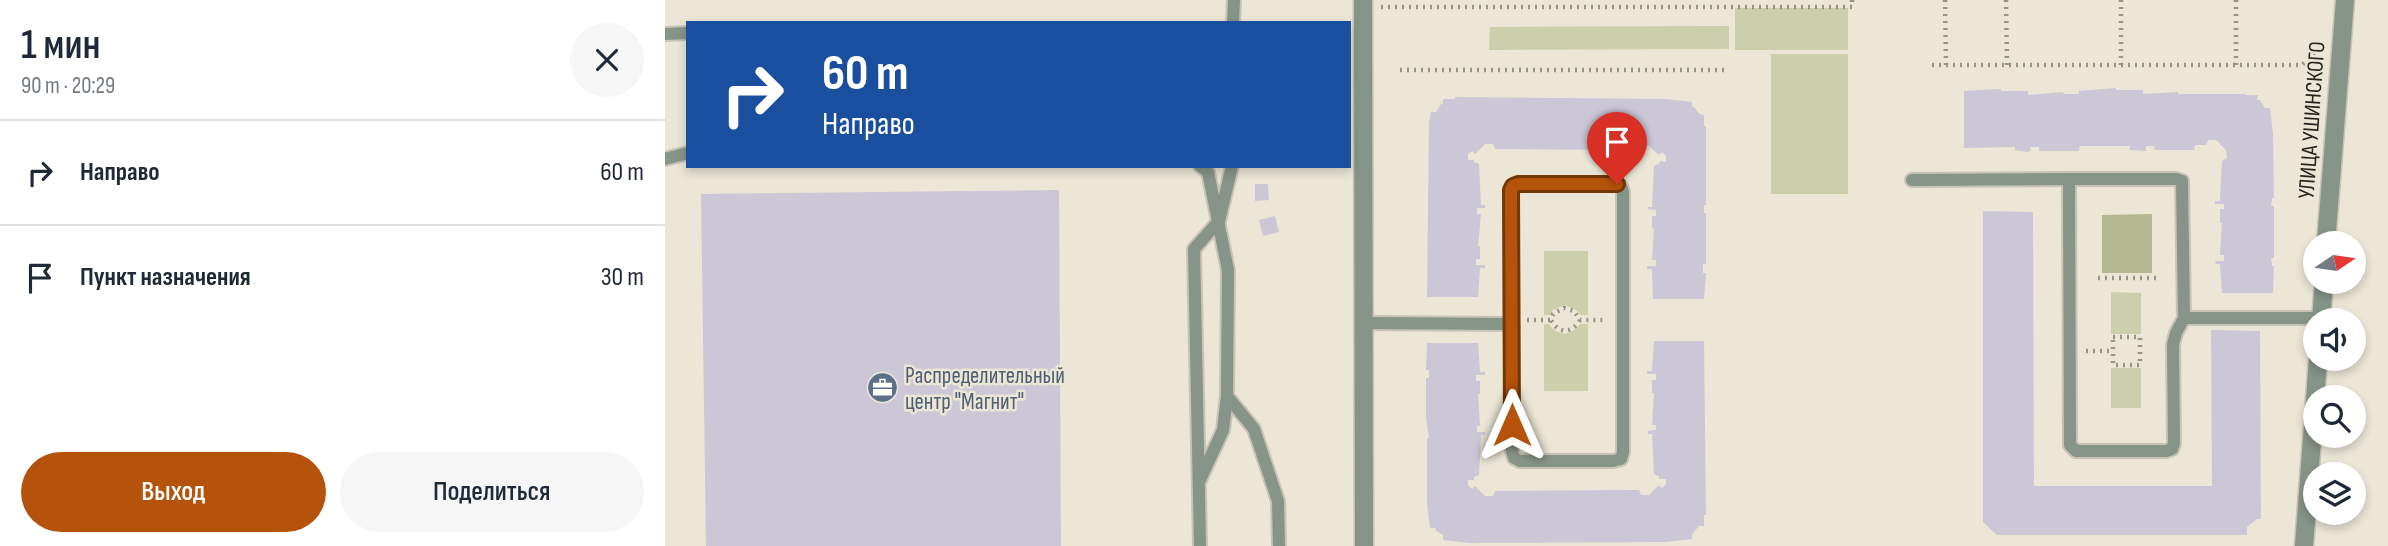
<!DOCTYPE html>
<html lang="ru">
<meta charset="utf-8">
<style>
body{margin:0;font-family:"Sofia Sans Condensed",sans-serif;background:#f6f6f7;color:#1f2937;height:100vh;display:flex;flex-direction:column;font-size:26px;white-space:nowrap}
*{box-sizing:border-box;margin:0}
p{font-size:23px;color:#747a83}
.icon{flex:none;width:38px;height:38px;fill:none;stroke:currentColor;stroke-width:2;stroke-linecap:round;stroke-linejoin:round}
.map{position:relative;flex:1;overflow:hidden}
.side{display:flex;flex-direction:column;background:#fff;width:665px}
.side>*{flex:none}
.top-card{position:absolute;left:21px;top:21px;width:665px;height:147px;border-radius:0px;box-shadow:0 4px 10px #0003;background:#1a4fa0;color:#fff;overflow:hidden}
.needle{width:46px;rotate:77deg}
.controls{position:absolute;left:1638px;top:231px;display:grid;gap:14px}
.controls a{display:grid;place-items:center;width:63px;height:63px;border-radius:50%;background:#fff;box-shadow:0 4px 10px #0003;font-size:35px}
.pin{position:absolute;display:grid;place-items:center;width:60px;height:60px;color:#fff;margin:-72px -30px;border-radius:50% 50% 50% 0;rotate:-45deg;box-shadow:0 0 7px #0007}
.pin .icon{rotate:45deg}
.me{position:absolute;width:77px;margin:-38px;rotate:0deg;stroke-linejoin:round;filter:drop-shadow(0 0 5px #0008)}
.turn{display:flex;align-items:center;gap:24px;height:147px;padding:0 21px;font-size:32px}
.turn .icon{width:91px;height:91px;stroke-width:2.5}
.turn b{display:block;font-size:49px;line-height:60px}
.round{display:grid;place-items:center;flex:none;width:74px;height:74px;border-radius:37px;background:#f6f6f7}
.headline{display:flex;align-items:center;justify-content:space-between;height:119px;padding:0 21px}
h1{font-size:42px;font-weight:600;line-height:52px}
.button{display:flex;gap:14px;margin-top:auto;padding:14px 21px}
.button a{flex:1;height:80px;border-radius:42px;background:#b45309;color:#fff;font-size:28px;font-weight:600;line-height:80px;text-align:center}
.button a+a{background:#f6f6f7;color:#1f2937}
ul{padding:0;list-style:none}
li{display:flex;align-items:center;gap:21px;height:105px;padding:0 21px;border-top:2px solid #e0e1e3}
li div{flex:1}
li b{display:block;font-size:26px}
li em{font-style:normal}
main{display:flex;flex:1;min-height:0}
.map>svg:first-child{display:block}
</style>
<main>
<section class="side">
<div class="headline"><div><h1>1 мин</h1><p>90 m · 20:29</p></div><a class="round"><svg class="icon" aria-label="close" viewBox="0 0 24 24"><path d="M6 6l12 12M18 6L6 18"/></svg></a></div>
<ul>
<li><svg class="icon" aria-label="right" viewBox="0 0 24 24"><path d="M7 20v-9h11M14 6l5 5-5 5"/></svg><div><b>Направо</b></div><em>60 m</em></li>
<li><svg class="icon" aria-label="arrive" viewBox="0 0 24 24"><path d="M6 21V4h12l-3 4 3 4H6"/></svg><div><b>Пункт назначения</b></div><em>30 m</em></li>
</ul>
<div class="button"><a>Выход</a><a>Поделиться</a></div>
</section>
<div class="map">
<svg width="1723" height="546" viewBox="0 0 1723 546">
<rect width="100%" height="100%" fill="#ebe6d6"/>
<g fill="#cbcfab">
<rect x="1070" y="8" width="113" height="42"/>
<path d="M1064 26V49L824 50 825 27Z"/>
<rect x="1106" y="54" width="77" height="140"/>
<path d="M879 251H923V315H916L911 310 900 305 888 310 884 315H879Z"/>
<path d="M1446 292 1476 293V334H1446Z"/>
<path d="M879 324H884C893 337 906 336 915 324H923V391H879Z"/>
<rect x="1446" y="368" width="30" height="40"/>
</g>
<path fill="#b3b792" d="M1487 214V273H1437V215Z"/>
<g fill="#cbc7d7">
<path d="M1451 88V90H1478V94L1513 92V94H1581V95H1593L1592 100H1595L1600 108H1605L1608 134 1609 198H1607L1606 206H1609V258H1606L1607 266H1609L1608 293H1557L1555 264H1551L1550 261H1559V255H1555L1557 223H1555V209H1559V204H1550V201H1555L1557 161 1562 158 1561 150 1551 140H1543L1541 145H1530L1529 150H1490L1489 146H1481V151L1465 150V146H1415L1414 151H1374V147H1365L1366 151 1362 152 1350 150V147L1299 148V91L1336 89V91H1363V95L1398 92 1399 94H1414V91Z"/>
<path d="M790 97 1001 99 1027 102V107H1029L1034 114 1039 115V126H1041V205H1039V213H1041V264H1038V273H1041L1039 299H988L987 269H982V266H991V260H987L989 229 987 228V216H991V210L983 209V207H987L989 166 994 164 995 161 1001 162V156L997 152 994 155 984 146 976 145 974 150H963L830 149 828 144H820L810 154 807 151 803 154V160H809V162L814 164 816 205H820V208H812V214H816L813 246H815V259H811V265H820V268H815L813 297H762L764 123 766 112H771L776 104H778V99H790Z"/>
<path d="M590 184H603L604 200 590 201Z"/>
<path d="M394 190 396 546H41L36 194Z"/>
<path d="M1318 211 1368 212 1369 486H1547L1546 330 1595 331 1596 519H1592L1582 527V535H1332L1318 522Z"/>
<path d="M610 216 614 232 598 236 594 220Z"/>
<path d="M989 341H1039L1041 515H1039V526H1034L1027 534V539L1001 542 804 543 778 540V535L770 530 771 528H765L762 502V438H764L761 418V378H764V370H761L762 343H813L815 372H820V375H811V381H815V394H813L815 426H812V432H820V435H816L814 475 809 477V480H803V485L807 489 810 486 820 496H828L830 491 974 490 976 495H984L994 485 997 488 1001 484V479H994V476L989 474 987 434H983V431L991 430V425H987L989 393H987V380H991V374H982V371H987Z"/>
</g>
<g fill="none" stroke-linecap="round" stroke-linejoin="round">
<defs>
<g id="lane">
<path d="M568 23 569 0"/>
<path d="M0 34 23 33"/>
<path d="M0 159 23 153"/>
<path d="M535 166 543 172 563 270 562 396 558 430 535 480"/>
<path d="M1247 180 1404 179"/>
<path d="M1519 318 1511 333 1508 345 1509 443 1507 449 1501 451H1411L1405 445 1404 179H1511L1517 181 1519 318H1656"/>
<path d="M699 323 847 324 846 190 848 186 853 184H952L956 186 958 192V452L956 459 948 461H855L849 458 847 451V324"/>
<path d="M562 396 589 429 613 501 614 546"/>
<path d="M535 546 529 249 554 221 567 166"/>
</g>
<g id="street">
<path d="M698 0 699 546"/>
<path d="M1661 243 1680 0"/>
<path d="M1656 320 1659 282"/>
<path d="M1639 546 1653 359"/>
</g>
</defs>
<use href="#lane" stroke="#c7c3b5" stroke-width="16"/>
<use href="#street" stroke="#c7c3b5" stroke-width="21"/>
<g stroke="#969387" stroke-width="4.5" stroke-dasharray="2 5" stroke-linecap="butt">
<path d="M1280 0 1281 65"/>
<path d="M1341 0 1342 65"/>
<path d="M1456 0V65"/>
<path d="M1571 0V65"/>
<path d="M716 7H1187V0"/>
<path d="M1267 65H1637L1657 48"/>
<path d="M735 70H1064"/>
<path d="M1433 278H1491"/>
<path d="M862 320H886"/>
<path d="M915 320C907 334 893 334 886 320L888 314 899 308 909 311 915 320H940"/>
<rect x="1448" y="337" width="27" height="28"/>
<path d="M1421 351H1448"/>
</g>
<use href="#lane" stroke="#879488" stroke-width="12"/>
<use href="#street" stroke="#879488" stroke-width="18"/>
</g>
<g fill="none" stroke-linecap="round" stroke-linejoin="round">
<defs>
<path id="route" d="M847 425 846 190 848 186 853 184H952"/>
</defs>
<use href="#route" stroke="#753606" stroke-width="18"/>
<use href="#route" stroke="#b45309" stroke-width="12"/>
</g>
<defs>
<symbol id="office-disc" viewBox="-11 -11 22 22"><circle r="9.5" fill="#5c6f8a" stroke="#ebe6d6"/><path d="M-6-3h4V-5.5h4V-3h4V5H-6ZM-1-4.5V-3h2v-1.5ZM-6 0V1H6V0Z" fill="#fff"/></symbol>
</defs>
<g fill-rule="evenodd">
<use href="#office-disc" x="200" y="370" width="35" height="35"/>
</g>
<g text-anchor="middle" stroke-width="5" stroke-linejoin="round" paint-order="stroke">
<g font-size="23" fill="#25241e" stroke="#ebe6d6">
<text transform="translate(1646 120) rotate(-86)" y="8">УЛИЦА УШИНСКОГО</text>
</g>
<g font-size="23" fill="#4e5e75" stroke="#ebe6d6" text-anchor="start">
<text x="240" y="383">Распределительный<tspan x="240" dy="26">центр "Магнит"</tspan></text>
</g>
</g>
</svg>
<div class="controls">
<a><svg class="needle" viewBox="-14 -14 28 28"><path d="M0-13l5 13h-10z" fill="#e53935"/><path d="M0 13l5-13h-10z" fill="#747a83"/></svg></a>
<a><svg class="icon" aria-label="sound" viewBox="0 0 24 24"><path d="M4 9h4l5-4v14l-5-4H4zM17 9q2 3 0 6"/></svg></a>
<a><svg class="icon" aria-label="search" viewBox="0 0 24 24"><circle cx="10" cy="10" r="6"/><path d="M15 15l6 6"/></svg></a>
<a><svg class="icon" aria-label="layers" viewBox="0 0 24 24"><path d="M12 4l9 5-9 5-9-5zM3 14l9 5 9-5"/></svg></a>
</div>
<div class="pin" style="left:952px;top:184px;background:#d93025"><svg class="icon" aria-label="arrive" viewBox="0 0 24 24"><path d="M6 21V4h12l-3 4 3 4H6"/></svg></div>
<svg class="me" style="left:847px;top:425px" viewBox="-20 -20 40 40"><path d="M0-17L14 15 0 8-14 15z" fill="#b45309" stroke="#fff" stroke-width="4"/></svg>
<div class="top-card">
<div class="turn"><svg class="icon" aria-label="right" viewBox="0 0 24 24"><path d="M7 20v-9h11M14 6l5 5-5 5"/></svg><div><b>60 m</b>Направо</div></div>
</div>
</div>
</main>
